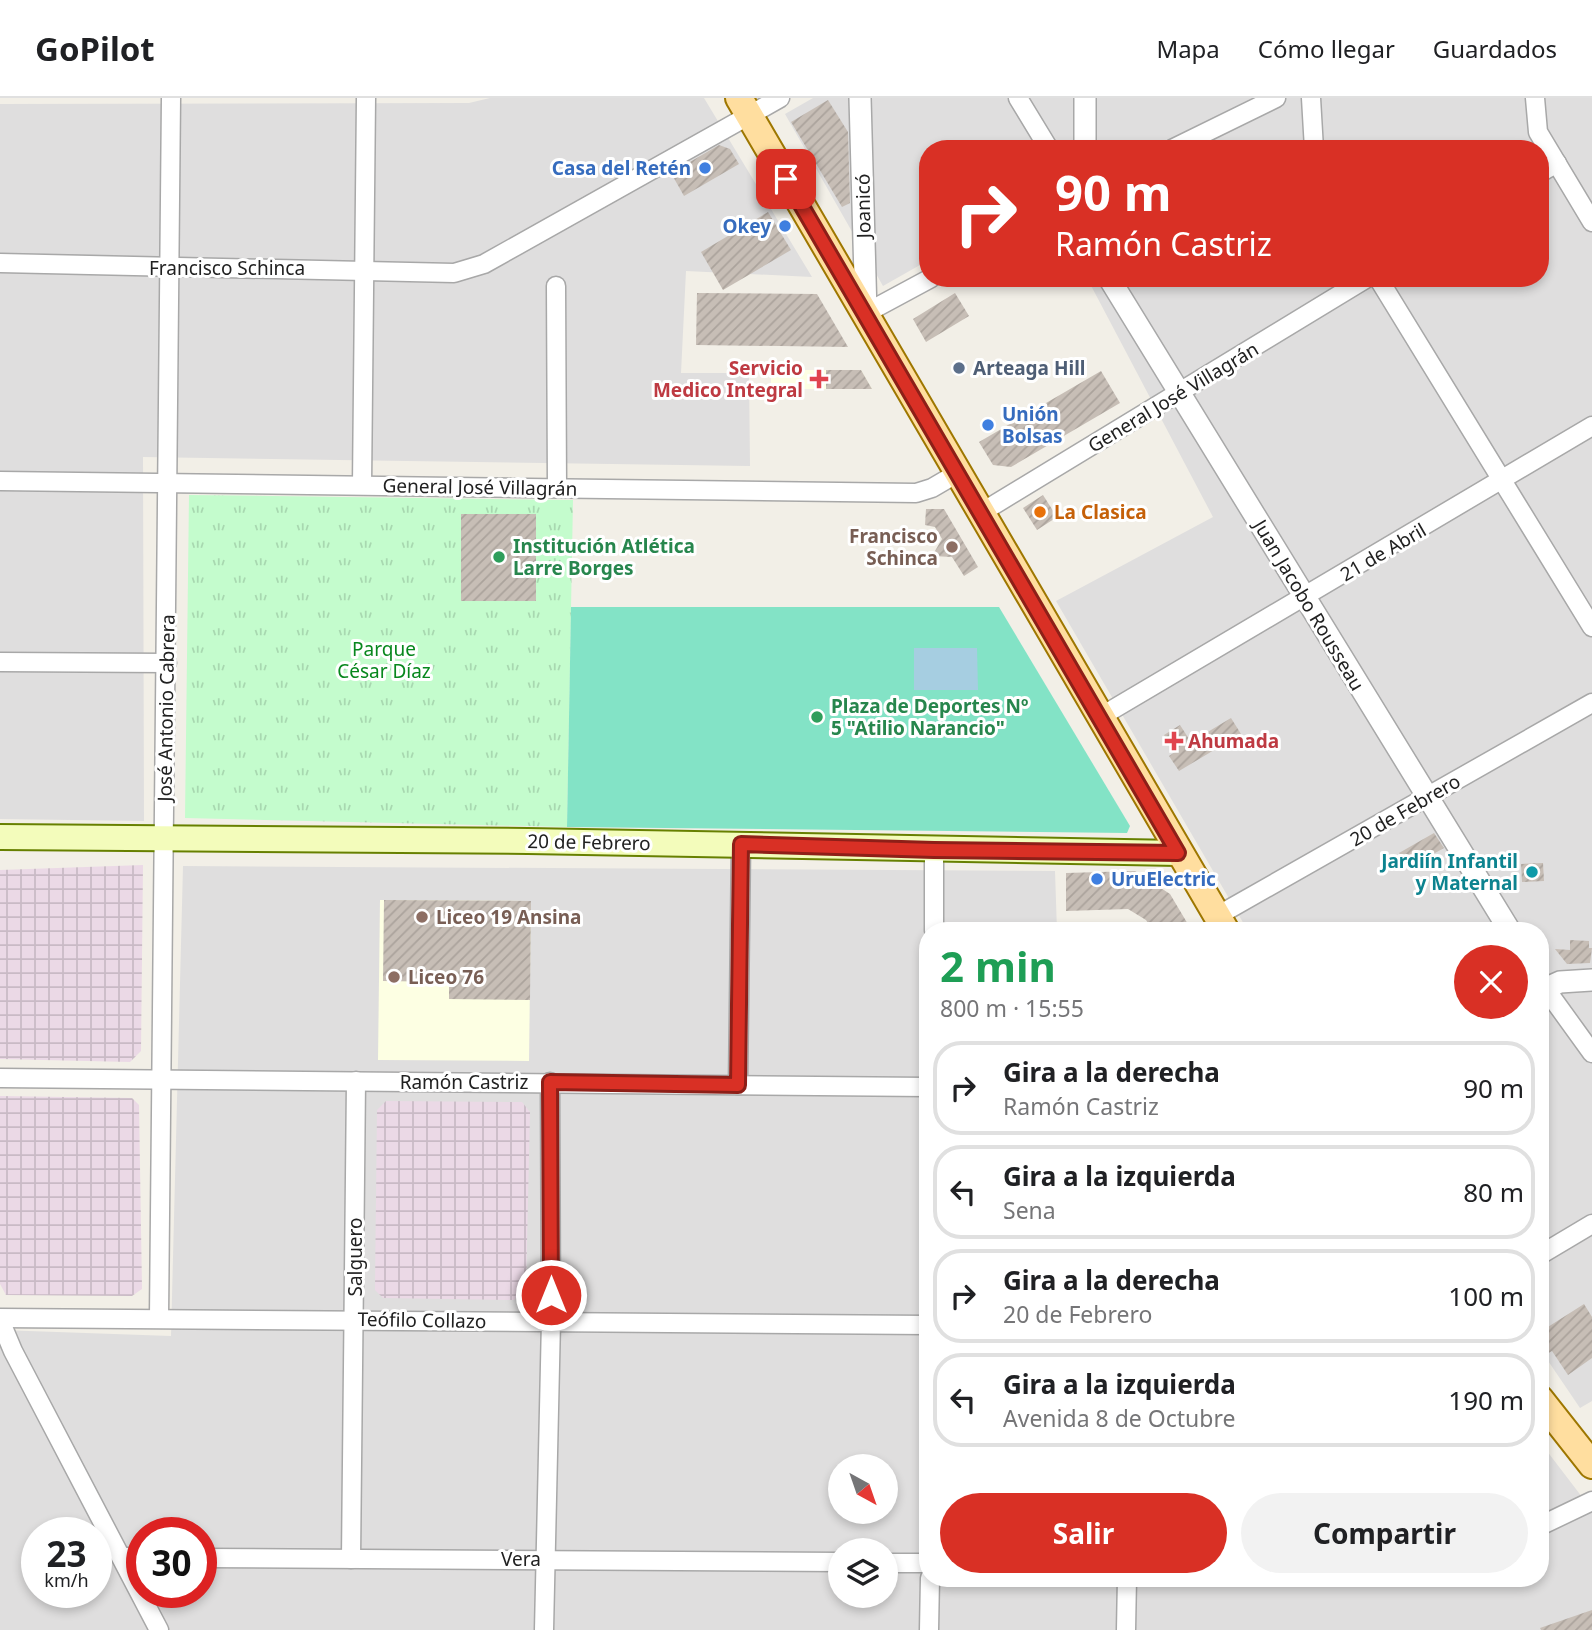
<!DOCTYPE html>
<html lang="es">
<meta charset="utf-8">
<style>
body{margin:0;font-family:"Noto Sans",sans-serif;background:#f2f2f2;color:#202124;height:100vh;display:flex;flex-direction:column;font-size:26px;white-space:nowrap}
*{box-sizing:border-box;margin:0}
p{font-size:23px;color:#757577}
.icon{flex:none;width:38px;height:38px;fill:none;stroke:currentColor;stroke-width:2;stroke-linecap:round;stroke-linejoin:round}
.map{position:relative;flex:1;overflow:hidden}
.drawer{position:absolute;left:919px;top:824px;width:630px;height:665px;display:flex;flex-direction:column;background:#fff;border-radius:28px;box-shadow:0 4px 10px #0003}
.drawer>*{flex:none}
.guide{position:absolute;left:919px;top:42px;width:630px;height:147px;border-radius:28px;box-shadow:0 4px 10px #0003;background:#d93025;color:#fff;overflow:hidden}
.needle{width:46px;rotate:140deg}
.controls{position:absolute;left:828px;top:1356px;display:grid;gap:14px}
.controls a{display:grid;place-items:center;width:70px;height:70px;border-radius:50%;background:#fff;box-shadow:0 4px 10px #0003;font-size:35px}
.speed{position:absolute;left:21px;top:1419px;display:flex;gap:14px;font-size:35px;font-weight:700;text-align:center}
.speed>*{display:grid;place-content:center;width:91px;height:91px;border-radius:50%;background:#fff;box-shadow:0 4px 10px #0003;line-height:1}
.speed small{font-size:18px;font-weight:400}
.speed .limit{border:10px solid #d22;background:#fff;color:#111}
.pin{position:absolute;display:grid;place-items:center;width:60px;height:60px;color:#fff;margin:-30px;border-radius:14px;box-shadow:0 4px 10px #0006}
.me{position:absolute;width:77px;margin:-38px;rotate:0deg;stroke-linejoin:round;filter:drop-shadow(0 0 5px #0008)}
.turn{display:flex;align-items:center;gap:24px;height:147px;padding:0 21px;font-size:32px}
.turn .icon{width:91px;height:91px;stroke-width:2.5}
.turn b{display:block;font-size:49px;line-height:60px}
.round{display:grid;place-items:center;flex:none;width:74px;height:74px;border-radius:37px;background:#f2f2f2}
.headline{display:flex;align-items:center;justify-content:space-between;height:119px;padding:0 21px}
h1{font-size:42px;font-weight:700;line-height:52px;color:#1e9e55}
.button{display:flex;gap:14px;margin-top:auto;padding:14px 21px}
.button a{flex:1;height:80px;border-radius:42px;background:#d93025;color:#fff;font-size:28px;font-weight:700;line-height:80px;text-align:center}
.button a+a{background:#f2f2f2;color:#202124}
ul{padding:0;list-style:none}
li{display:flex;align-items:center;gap:21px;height:94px;margin:0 14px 10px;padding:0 7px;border:4px solid #e0e0e0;border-radius:28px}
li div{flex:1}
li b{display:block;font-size:26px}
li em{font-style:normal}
header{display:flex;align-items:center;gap:42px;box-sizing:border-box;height:98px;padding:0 35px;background:#fff;border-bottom:2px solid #e0e0e0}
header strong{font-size:33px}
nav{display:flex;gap:38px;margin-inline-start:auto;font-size:24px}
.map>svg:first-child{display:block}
</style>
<header>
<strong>GoPilot</strong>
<nav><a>Mapa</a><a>Cómo llegar</a><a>Guardados</a></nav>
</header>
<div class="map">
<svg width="1592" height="1532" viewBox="0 0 1592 1532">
<defs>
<pattern id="industrial-grid" width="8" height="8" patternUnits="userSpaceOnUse" patternTransform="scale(1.75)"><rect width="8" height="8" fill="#ebd9e6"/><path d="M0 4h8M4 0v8" fill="none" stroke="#c9bac5"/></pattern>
<pattern id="park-tufts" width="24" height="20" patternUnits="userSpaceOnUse" patternTransform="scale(1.75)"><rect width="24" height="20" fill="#c4fccd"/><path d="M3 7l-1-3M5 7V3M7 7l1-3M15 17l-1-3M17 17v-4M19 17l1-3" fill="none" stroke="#a8d8b0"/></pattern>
<pattern id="building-hatch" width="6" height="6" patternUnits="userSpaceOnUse" patternTransform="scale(1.75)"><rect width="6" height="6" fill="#c7beb6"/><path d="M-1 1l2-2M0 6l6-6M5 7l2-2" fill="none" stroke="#aba39c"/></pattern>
</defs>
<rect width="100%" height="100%" fill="#f2efe7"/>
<g fill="#dfdede" fill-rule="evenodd">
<path d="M490 0H704L812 179 686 173 681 275H749L750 368 143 359 144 723 0 721V6L469 5Z"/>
<path d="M813 0H1592V1303L1580 1310 1540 1251V833H1248L1056 503 1213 419 1087 180H1540V51H928L927 163 883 188 785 16Z"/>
<path d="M183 768 1055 773 1057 833H928V1480H1540V1344L1592 1412V1532H0V1232L171 1238ZM840 1368H886V1414H840ZM37 1435H96V1494H37ZM142 1435H201V1494H142ZM840 1452H886V1498H840Z"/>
</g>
<g fill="url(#industrial-grid)">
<path d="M143 767 141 953 130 964 0 961V772Z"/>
<path d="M0 998 132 1000 139 1007 142 1191 132 1198 6 1197 0 1186Z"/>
<path d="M386 1003 522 1004 530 1014 526 1190 514 1202 383 1200 375 1192 377 1012Z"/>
</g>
<g fill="#fdffe3">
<path d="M771 272H861L872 291H771Z"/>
<path d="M380 802 531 803 529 963 378 962Z"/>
</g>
<path fill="url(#park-tufts)" d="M189 397 573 402 567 729 185 720Z"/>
<path fill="#83e3c6" d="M571 509H999L1130 728 1127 735 567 729Z"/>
<path fill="#a6cee1" d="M914 550H977L978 592H914Z"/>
<g fill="url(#building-hatch)">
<path d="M828 2 848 34 850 105 842 109 791 24Z"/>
<path d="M719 47 730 51 739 66 684 98 671 75Z"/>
<path d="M768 114 791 152 723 192 701 154Z"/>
<path d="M697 195 817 196 848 249 696 247Z"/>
<path d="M955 195 969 218 926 244 913 221Z"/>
<path d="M826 272H861L872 291H826Z"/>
<path d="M1101 273 1120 305 1011 369 993 367 979 344Z"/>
<path d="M1043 397 1057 419 1037 432 1023 410Z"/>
<path d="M926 411H944L978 469 964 478 952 459 932 458 942 441 935 429 925 427Z"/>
<rect x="461" y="416" width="75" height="87"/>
<path d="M1231 620 1241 636 1179 673 1169 658 1175 654 1164 637 1180 627 1191 644Z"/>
<path d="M1434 735 1444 750 1408 770 1399 755Z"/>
<path d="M1543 765 1544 783 1522 784 1521 766Z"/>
<path d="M1135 773 1170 796 1192 833H1153L1146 822 1128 811 1066 813V775Z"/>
<path d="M384 802 531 803 530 902 449 901V884L383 883Z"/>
<path d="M1570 842 1589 843V850H1592L1590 865 1567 866 1555 851 1570 852Z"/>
<path d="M1584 1206 1592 1219V1260L1568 1277 1552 1253 1547 1256 1540 1245V1234Z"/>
<path d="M1592 1512V1532H1541L1540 1530Z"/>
</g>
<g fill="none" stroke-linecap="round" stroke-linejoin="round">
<defs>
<g id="minor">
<path d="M1018 0 1049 51"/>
<path d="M1311 0 1314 51"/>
<path d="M1535 0 1538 34 1592 124"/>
<path d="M1172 51 1276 0"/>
<path d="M1540 75 1557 65"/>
<path d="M0 165 454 175 484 166 780 0"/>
<path d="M1378 180 1592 529"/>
<path d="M556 188 557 390"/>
<path d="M866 215 931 180"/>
<path d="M0 383 916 395 932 390 956 376"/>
<path d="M362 387 366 0"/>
<path d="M979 416 1367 180"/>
<path d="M0 564 167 565"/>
<path d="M1100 619 1592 328"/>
<path d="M1217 818 1592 605"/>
<path d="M934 833V752"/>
<path d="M1545 890 1592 955"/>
<path d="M0 980 928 989"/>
<path d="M738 987 741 746"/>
<path d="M1540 1157 1592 1126"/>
<path d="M159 1219 171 0"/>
<path d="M0 1220 928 1227"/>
<path d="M0 1222 13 1253 159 1532"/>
<path d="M1540 1428 1592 1403"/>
<path d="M123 1459H142"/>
<path d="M201 1460 840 1464"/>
<path d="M351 1461 356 983"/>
<path d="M886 1465H928"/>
<path d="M544 1532 551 1223 550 984"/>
<path d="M929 1532 930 1480"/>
<path d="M1126 1532 1127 1480"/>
</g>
<g id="tertiary">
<path d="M860 0 866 215"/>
<path d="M1085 51V0"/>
<path d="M1109 180 1510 833"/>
<path d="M1540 893 1560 884 1592 882"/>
</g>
<path id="secondary" d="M0 739 528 743 1178 755"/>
<g id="primary">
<path d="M739 0 1226 833"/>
<path d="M1540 1301 1592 1367"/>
</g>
</defs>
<use href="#minor" stroke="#a8a8a8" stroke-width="21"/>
<use href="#tertiary" stroke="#a8a8a8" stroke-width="24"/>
<use href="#secondary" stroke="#678000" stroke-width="28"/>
<use href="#primary" stroke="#9e7700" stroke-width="30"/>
<use href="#minor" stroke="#fff" stroke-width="18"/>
<use href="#tertiary" stroke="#fff" stroke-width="21"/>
<use href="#secondary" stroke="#f3fcbb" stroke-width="24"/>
<use href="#primary" stroke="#ffde9f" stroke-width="26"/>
</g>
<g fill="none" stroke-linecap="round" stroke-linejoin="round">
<defs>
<path id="route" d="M551 1197 550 984 738 987 741 746 934 752 1178 755 786 81"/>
</defs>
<use href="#route" stroke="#8d1f18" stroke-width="18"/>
<use href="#route" stroke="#d93025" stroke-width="12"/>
</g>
<g fill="#3f7fe0" stroke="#fff" stroke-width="2.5">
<circle cx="705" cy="70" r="7"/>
<circle cx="785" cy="128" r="7"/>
<circle cx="988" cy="327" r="7"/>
<circle cx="1097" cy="781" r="7"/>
</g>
<circle fill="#5c6f8a" stroke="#fff" stroke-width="2.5" cx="959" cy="270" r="7"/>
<g fill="#e0444e" stroke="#fff" stroke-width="2.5">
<path d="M815.5 270.5h7v7h7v7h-7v7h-7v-7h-7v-7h7z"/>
<path d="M1170.5 632.5h7v7h7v7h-7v7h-7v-7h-7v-7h7z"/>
</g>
<circle fill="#e8710a" stroke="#fff" stroke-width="2.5" cx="1040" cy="414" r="7"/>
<g fill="#8d6e63" stroke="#fff" stroke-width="2.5">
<circle cx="952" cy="449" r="7"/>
<circle cx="422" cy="819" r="7"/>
<circle cx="394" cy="879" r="7"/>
</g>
<g fill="#2e9e5b" stroke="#fff" stroke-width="2.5">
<circle cx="499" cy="459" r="7"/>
<circle cx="817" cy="619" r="7"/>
</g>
<circle fill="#0f9aa8" stroke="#fff" stroke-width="2.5" cx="1532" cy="774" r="7"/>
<g text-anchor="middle" stroke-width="6" stroke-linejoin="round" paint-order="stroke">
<g font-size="19" font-weight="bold" fill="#366cbe" stroke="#fff" text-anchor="end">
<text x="691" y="77">Casa del Retén</text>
<text x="771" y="135">Okey</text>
<text x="1002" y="323" text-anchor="start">Unión<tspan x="1002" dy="22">Bolsas</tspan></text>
<text x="1111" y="788" text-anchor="start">UruElectric</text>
</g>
<g font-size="19" fill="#212121" stroke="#fff">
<text transform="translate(863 108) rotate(-91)" y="7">Joanicó</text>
<text x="227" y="177">Francisco Schinca</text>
<text transform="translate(1173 299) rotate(-31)" y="7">General José Villagrán</text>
<text transform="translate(480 389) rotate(1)" y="7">General José Villagrán</text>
<text transform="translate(1383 454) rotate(-30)" y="7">21 de Abril</text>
<text transform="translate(1309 507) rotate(59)" y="7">Juan Jacobo Rousseau</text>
<text transform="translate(166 610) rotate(-89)" y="7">José Antonio Cabrera</text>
<text transform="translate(1405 712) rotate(-30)" y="7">20 de Febrero</text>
<text transform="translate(589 744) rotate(1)" y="7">20 de Febrero</text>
<text x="464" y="991">Ramón Castriz</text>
<text transform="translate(355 1159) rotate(-90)" y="7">Salguero</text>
<text transform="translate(422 1222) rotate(1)" y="7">Teófilo Collazo</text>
<text x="521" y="1468">Vera</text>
</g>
<g font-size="19" font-weight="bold" fill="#be3a42" stroke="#fff" text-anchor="end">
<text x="803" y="277">Servicio<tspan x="803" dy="22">Medico Integral</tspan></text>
<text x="1188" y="650" text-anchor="start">Ahumada</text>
</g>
<g font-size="19" font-weight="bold" fill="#4e5e75" stroke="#fff" text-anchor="start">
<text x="973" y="277">Arteaga Hill</text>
</g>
<g font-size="19" font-weight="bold" fill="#c56008" stroke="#fff" text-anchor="start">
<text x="1054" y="421">La Clasica</text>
</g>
<g font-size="19" font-weight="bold" fill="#785e54" stroke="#fff" text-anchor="start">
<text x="938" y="445" text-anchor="end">Francisco<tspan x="938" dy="22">Schinca</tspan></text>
<text x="436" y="826">Liceo 19 Ansina</text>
<text x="408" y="886">Liceo 76</text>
</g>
<g font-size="19" font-weight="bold" fill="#27864d" stroke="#fff" text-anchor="start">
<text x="513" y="455">Institución Atlética<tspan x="513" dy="22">Larre Borges</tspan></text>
<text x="831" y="615">Plaza de Deportes Nº<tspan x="831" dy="22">5 "Atilio Narancio"</tspan></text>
</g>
<g font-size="19" fill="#07871d" stroke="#fff">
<text x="384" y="558">Parque<tspan x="384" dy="22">César Díaz</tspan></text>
</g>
<g font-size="19" font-weight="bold" fill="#0d838f" stroke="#fff" text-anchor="end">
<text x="1518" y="770">Jardiín Infantil<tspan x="1518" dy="22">y Maternal</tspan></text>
</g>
</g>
</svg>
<div class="controls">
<a><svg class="needle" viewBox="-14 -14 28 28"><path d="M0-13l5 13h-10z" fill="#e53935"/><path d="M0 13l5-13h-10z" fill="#757577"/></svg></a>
<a><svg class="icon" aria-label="layers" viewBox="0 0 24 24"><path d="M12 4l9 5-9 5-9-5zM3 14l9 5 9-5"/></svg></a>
</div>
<div class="speed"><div>23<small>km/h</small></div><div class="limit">30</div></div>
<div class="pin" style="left:786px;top:81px;background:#d93025"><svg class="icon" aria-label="arrive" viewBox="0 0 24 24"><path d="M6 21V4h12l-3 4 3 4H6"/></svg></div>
<svg class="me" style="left:551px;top:1197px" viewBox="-20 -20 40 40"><circle r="17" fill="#d93025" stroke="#fff" stroke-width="3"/><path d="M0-11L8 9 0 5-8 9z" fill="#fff"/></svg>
<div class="guide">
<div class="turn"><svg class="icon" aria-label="right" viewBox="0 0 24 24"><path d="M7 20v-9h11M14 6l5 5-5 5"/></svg><div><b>90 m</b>Ramón Castriz</div></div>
</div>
<section class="drawer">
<div class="headline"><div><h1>2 min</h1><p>800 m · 15:55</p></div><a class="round" style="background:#d93025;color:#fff"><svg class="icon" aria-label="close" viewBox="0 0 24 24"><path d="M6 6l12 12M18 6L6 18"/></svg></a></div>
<ul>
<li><svg class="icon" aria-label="right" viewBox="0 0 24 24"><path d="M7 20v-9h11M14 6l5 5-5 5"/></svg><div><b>Gira a la derecha</b><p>Ramón Castriz</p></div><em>90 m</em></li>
<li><svg class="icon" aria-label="left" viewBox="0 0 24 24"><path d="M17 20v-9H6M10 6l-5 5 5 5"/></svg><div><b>Gira a la izquierda</b><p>Sena</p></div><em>80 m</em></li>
<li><svg class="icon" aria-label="right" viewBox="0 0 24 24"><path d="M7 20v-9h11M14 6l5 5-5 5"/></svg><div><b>Gira a la derecha</b><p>20 de Febrero</p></div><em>100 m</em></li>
<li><svg class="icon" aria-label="left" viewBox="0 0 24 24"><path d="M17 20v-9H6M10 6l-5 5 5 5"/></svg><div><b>Gira a la izquierda</b><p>Avenida 8 de Octubre</p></div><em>190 m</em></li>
</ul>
<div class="button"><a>Salir</a><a>Compartir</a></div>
</section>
</div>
